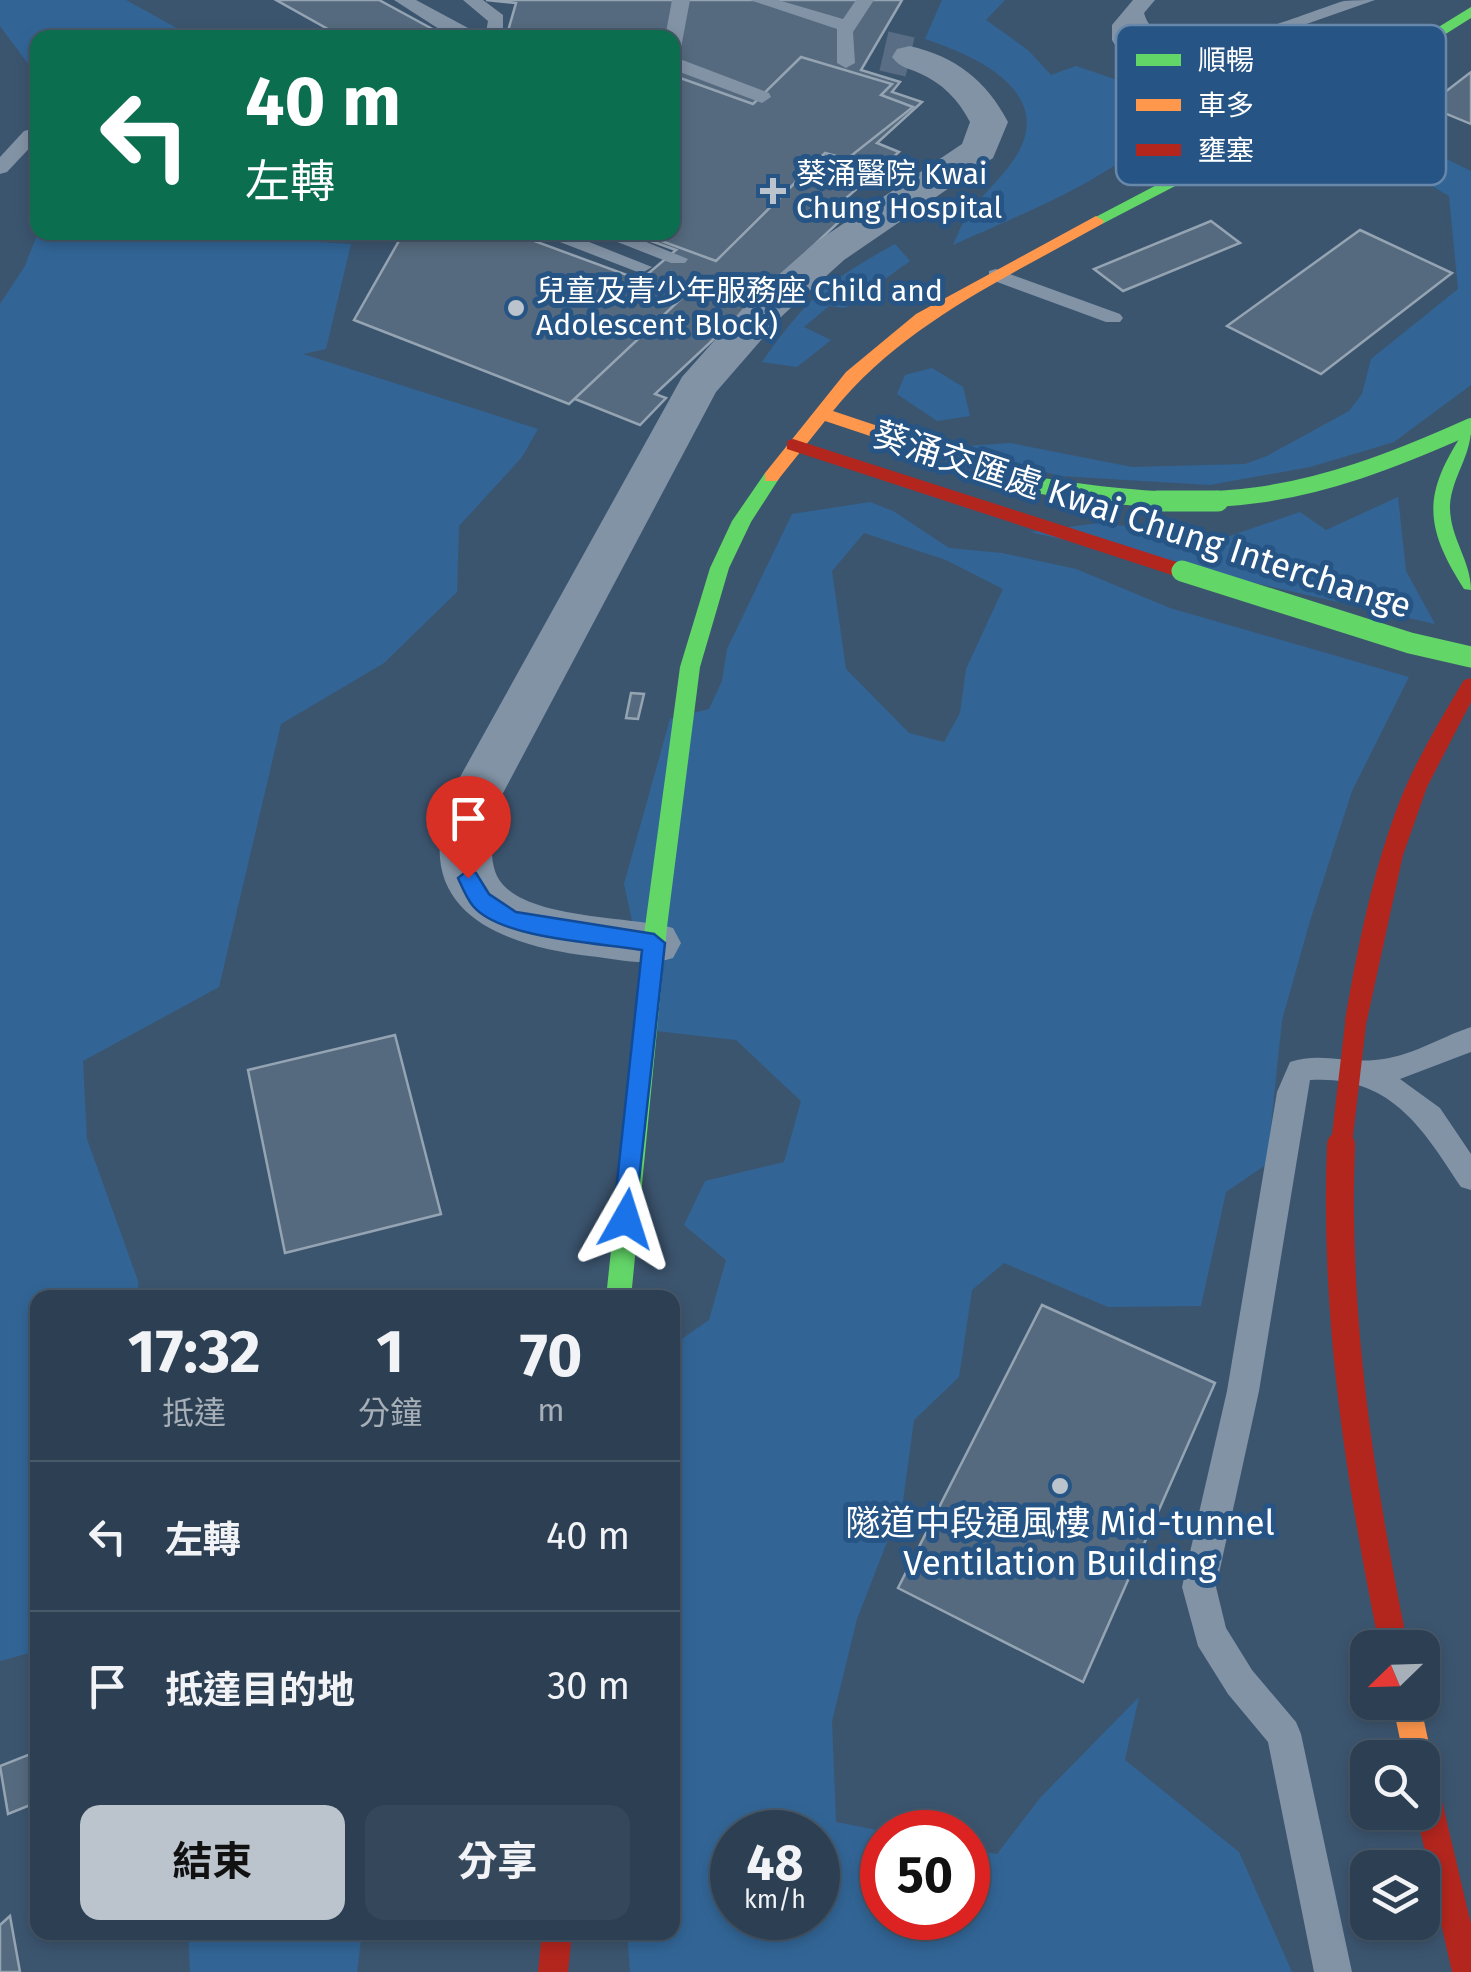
<!DOCTYPE html>
<html lang="zh-TW">
<meta charset="utf-8">
<style>
body{margin:0;font-family:"Fira Sans","Noto Sans TC",sans-serif;background:#35475a;color:#f1f3f6;height:100vh;display:flex;flex-direction:column;font-size:38px;white-space:nowrap}
*{box-sizing:border-box;margin:0}
p{font-size:32px;color:#a7afb8}
.icon{flex:none;width:55px;height:55px;fill:none;stroke:currentColor;stroke-width:2;stroke-linecap:round;stroke-linejoin:round}
.map{position:relative;flex:1;overflow:hidden}
.sheet{position:absolute;left:30px;top:1290px;width:650px;height:650px;display:flex;flex-direction:column;background:#2d4053;border-radius:20px;box-shadow:0 5px 15px #0003,0 0 0 2px #48596a}
.sheet>*{flex:none}
.guide{position:absolute;left:30px;top:30px;width:650px;height:210px;border-radius:20px;box-shadow:0 5px 15px #0003,0 0 0 2px #48596a;background:#0b6e4f;color:#fff;overflow:hidden}
.needle{width:65px;rotate:247deg}
.controls{position:absolute;left:1350px;top:1630px;display:grid;gap:20px}
.controls a{display:grid;place-items:center;width:90px;height:90px;border-radius:20px;background:#2d4053;box-shadow:0 5px 15px #0003,0 0 0 2px #48596a;font-size:50px}
.speed{position:absolute;left:710px;top:1810px;display:flex;gap:20px;font-size:50px;font-weight:700;text-align:center}
.speed>*{display:grid;place-content:center;width:130px;height:130px;border-radius:50%;background:#2d4053;box-shadow:0 5px 15px #0003,0 0 0 2px #48596a;line-height:1}
.speed small{font-size:25px;font-weight:400}
.speed .limit{border:15px solid #d22;background:#fff;color:#111}
.pin{position:absolute;display:grid;place-items:center;width:85px;height:85px;color:#fff;margin:-102px -42px;border-radius:50% 50% 50% 0;rotate:-45deg;box-shadow:0 0 10px #0007}
.pin .icon{rotate:45deg}
.me{position:absolute;width:110px;margin:-55px;rotate:6deg;stroke-linejoin:round;filter:drop-shadow(0 0 8px #0008)}
.turn{display:flex;align-items:center;gap:35px;height:210px;padding:0 50px;font-size:45px}
.turn .icon{width:130px;height:130px;stroke-width:2.5}
.turn b{display:block;font-size:70px;line-height:85px}
.eta{display:flex;justify-content:space-evenly;align-items:center;height:170px;text-align:center}
.eta b{font-size:60px;font-weight:700;line-height:70px}
.cta{display:flex;gap:20px;margin-top:auto;padding:20px 50px}
.cta a{flex:1;height:115px;border-radius:20px;background:#bbc4cd;color:#111;font-size:40px;font-weight:700;line-height:115px;text-align:center}
.cta a+a{background:#35475a;color:#f1f3f6}
ul{padding:0;list-style:none}
li{display:flex;align-items:center;gap:30px;height:150px;padding:0 50px;border-top:2px solid #48596a}
li div{flex:1}
li b{display:block;font-size:38px}
li em{font-style:normal}
.map>svg:first-child{display:block}
</style>
<div class="map">
<svg width="1471" height="1972" viewBox="0 0 1471 1972">
<rect width="100%" height="100%" fill="#3c556f"/>
<g fill="#326596" fill-rule="evenodd">
<path d="M0 0H126L193 37 38 38 37 76 0 26Z"/>
<path d="M942 0H1005L986 20 1028 50 1051 75 1076 66 1123 82 1160 129C1104 184 1023 213 953 245 959 232 965 216 975 205 991 186 1012 168 1022 145 1047 85 967 53 925 39Z"/>
<path d="M1372 123 1471 171V385L1394 442 1310 467 1209 485 1060 476 954 447 1010 443 1132 467 1245 464 1267 456 1349 411 1362 394 1371 359 1458 289 1449 196 1349 137Z"/>
<path d="M38 232H237L236 237 351 244 326 349 303 354 538 429 522 457 459 526 457 592 384 663 281 724 219 987 83 1061 87 1139 138 1281 139 1297 38 1298 37 1651 0 1661V304L25 266Z"/>
<path d="M895 244 910 261 845 308 829 306 804 327 831 340 797 367 762 362C806 299 828 281 895 244Z"/>
<path d="M932 368 963 387 970 416 937 421 897 394 905 375Z"/>
<path d="M1398 497 1406 571 1435 624 1030 532 1099 523 1224 538 1300 512 1326 530Z"/>
<path d="M870 502 893 511 949 548 1002 553 1076 569 1170 608 1409 677 1352 791 1310 921 1282 1020 1267 1164 1226 1192 1201 1306 1108 1307 1004 1263 972 1290 959 1377 914 1420 903 1501 857 1619 832 1721 836 1822 887 1832H882V1918H968V1849L997 1854 1040 1798 1139 1697 1125 1760 1239 1852 1292 1972H630L627 1933 672 1932 673 1345 709 1320 726 1260 684 1225 705 1181 784 1162 801 1101 736 1040 656 1031 624 884 670 719 709 709 722 681 727 649 792 514ZM864 533 946 560 1003 589 966 669 960 713 944 742 909 733 846 669 832 571ZM732 1832H818V1918H732Z"/>
<path d="M188 1933V1932L362 1933 357 1972H190Z"/>
</g>
<g fill="#556a7e" stroke="#95a4b3" stroke-width="2.5">
<path d="M276 0H379L449 38H344Z"/>
<path d="M532 0H667L657 38H523Z"/>
<path d="M902 0 861 70 900 82 892 92 922 102 877 143 899 152 829 213 843 218 655 394 666 398 640 425 555 391 671 288 644 277 676 250 626 232H672V38H506L516 3 486 0Z"/>
<path d="M801 57 892 84 881 95 913 107 847 159 825 153 716 261 637 232H672V75L753 104Z"/>
<path d="M1471 72V124L1427 106Z"/>
<path d="M1211 221 1240 243 1123 291 1094 269Z"/>
<path d="M1360 230 1452 273 1321 374 1227 326Z"/>
<path d="M404 232H510L684 296 569 404 354 320Z"/>
<path d="M631 693 644 694 638 719 626 718Z"/>
<path d="M395 1035 441 1214 285 1253 248 1070Z"/>
<path d="M1042 1305 1215 1383 1083 1682 898 1588Z"/>
<path d="M38 1751V1802L8 1814 0 1766Z"/>
<path d="M10 1916 20 1972H0V1925Z"/>
</g>
<g fill="none" stroke-linecap="round" stroke-linejoin="round">
<path stroke="#596e85" stroke-width="40" stroke-dasharray="40 20" stroke-linecap="butt" d="M884 51 910 57"/>
<g fill="#8293a5" fill-rule="evenodd">
<path d="M394 0H416L470 29 471 38H453Z"/>
<path d="M463 0H483L503 15V38H485L488 21Z"/>
<path d="M672 0H690L681 48 672 53V38H665Z"/>
<path d="M750 0H778L843 19 856 0H874L853 32 855 63 846 68 837 63V29Z"/>
<path d="M1133 0H1155L1144 13C1162 78 1305 12 1344 1 1354 0 1365 0 1375 0L1215 56 1198 74 1197 96 1254 136V144L1247 146 1125 62 1112 40V25ZM1130 26 1161 46 1199 52 1180 73 1179 83C1157 68 1128 56 1130 26Z"/>
<path d="M672 56 769 93 771 97 762 103 672 69Z"/>
<path d="M31 129 38 131V139L7 172 0 174V157L24 131Z"/>
<path d="M534 232H564L652 267 642 273 635 271Z"/>
<path d="M592 232H622L688 259 685 263H671Z"/>
<path d="M996 269 1120 314 1123 318 1120 322H1106L989 279V271Z"/>
<path d="M1471 1027V1052L1400 1079 1440 1108 1471 1154V1190L1461 1187C1422 1127 1390 1075 1310 1080L1259 1391 1216 1587 1226 1628 1252 1670 1296 1722 1301 1734 1352 1972H1314L1268 1742 1228 1694 1198 1646 1182 1587 1227 1391 1277 1092 1290 1062C1319 1052 1346 1063 1375 1060 1411 1057 1438 1038 1471 1027Z"/>
</g>
<path fill="#8293a5" fill-rule="evenodd" d="M910 46C956 57 986 80 1008 122L993 158 844 260 783 315 716 392 502 795C496 820 487 846 495 871 511 921 631 915 673 928L681 943 673 958C645 967 617 959 589 956 523 948 433 924 440 841 441 826 447 810 450 795L682 377 753 297 816 242 962 144 970 122C958 99 942 83 919 73 908 68 899 67 892 57L897 49Z"/>
<g fill="#63d668" fill-rule="evenodd">
<path d="M1471 7V18L1341 100 1102 224 1088 221 1330 94Z"/>
<path d="M1471 428C1471 456 1452 477 1450 505 1449 537 1471 560 1471 590L1464 589C1423 525 1423 493 1465 430Z"/>
<path d="M771 471 780 477 751 522 729 568 700 667 667 927 631 1298H606L645 927 680 667 710 568 732 521 765 473Z"/>
</g>
<g fill="#ff974d" fill-rule="evenodd">
<path d="M1096 216 1104 221 1102 224C1006 278 903 324 833 411L1043 481V489H1029L825 421 777 481H765V473L846 372 916 314Z"/>
<path d="M1392 1702H1420L1432 1758 1428 1768 1422 1771V1758H1404Z"/>
</g>
<g fill="#b3261e" fill-rule="evenodd">
<path d="M793 439 1189 566 1192 571 1189 576H1175L787 449V441Z"/>
<path d="M1471 678V702L1427 787 1403 855 1367 1020 1364 1026H1348L1345 1020C1358 947 1372 873 1399 803 1416 760 1440 720 1464 680Z"/>
<path d="M1422 1762 1432 1766 1436 1776 1471 1924V1972H1452L1416 1812H1422Z"/>
<path d="M542 1932H572L568 1972H538Z"/>
</g>
<path stroke="#63d668" stroke-width="16" d="M1036 485C1217 515 1304 501 1471 426"/>
<g stroke="#63d668" stroke-width="21">
<path d="M1157 501H1218"/>
<path d="M1182 571 1410 643 1471 657"/>
</g>
<path stroke="#b3261e" stroke-width="21" d="M1341 1148 1356 1020"/>
<path stroke="#b3261e" stroke-width="28" d="M1341 1145C1334 1315 1360 1482 1394 1648"/>
</g>
<path fill="#1a73e8" stroke="#114b97" stroke-width="2.5" d="M468 870 476 873 489 894 516 912 654 934 665 943 634 1226 626 1229 617 1226 613 1219 642 950C600 943 501 939 473 906 467 899 462 887 458 878Z"/>
<g fill="#bbc4cd" stroke="#265585" stroke-width="4">
<path d="M768 176h10v10h10v10h-10v10h-10v-10h-10v-10h10z"/>
<circle cx="516" cy="308" r="10"/>
<circle cx="1060" cy="1486" r="10"/>
</g>
<g text-anchor="middle" stroke-width="10" stroke-linejoin="round" paint-order="stroke">
<g font-size="30" fill="#fff" stroke="#265585" text-anchor="start">
<text x="796" y="184">葵涌醫院 Kwai<tspan x="796" dy="34">Chung Hospital</tspan></text>
<text x="536" y="301">兒童及青少年服務座 Child and<tspan x="536" dy="34">Adolescent Block)</tspan></text>
</g>
<g font-size="35" fill="#fff" stroke="#265585">
<text transform="translate(1142 520) rotate(18)" y="12">葵涌交匯處 Kwai Chung Interchange</text>
</g>
<g font-size="35" fill="#fff" stroke="#265585">
<text x="1060" y="1535">隧道中段通風樓 Mid-tunnel<tspan x="1060" dy="40">Ventilation Building</tspan></text>
</g>
</g>
<rect x="1116" y="25" width="330" height="160" rx="15" fill="#265585" stroke="#6788aa" stroke-width="2.5"/>
<rect x="1136" y="54" width="45" height="12" fill="#63d668"/>
<rect x="1136" y="99" width="45" height="12" fill="#ff974d"/>
<rect x="1136" y="144" width="45" height="12" fill="#b3261e"/>
<g font-size="28" fill="#fff">
<text x="1198" y="70">順暢</text>
<text x="1198" y="115">車多</text>
<text x="1198" y="160">壅塞</text>
</g>
</svg>
<div class="controls">
<a><svg class="needle" viewBox="-14 -14 28 28"><path d="M0-13l5 13h-10z" fill="#e53935"/><path d="M0 13l5-13h-10z" fill="#a7afb8"/></svg></a>
<a><svg class="icon" aria-label="search" viewBox="0 0 24 24"><circle cx="10" cy="10" r="6"/><path d="M15 15l6 6"/></svg></a>
<a><svg class="icon" aria-label="layers" viewBox="0 0 24 24"><path d="M12 4l9 5-9 5-9-5zM3 14l9 5 9-5"/></svg></a>
</div>
<div class="speed"><div>48<small>km/h</small></div><div class="limit">50</div></div>
<div class="pin" style="left:468px;top:878px;background:#d93025"><svg class="icon" aria-label="arrive" viewBox="0 0 24 24"><path d="M6 21V4h12l-3 4 3 4H6"/></svg></div>
<svg class="me" style="left:626px;top:1219px" viewBox="-20 -20 40 40"><path d="M0-17L14 15 0 8-14 15z" fill="#1a73e8" stroke="#fff" stroke-width="4"/></svg>
<div class="guide">
<div class="turn"><svg class="icon" aria-label="left" viewBox="0 0 24 24"><path d="M17 20v-9H6M10 6l-5 5 5 5"/></svg><div><b>40 m</b>左轉</div></div>
</div>
<section class="sheet">
<div class="eta">
<div><b>17:32</b><p>抵達</p></div>
<div><b>1</b><p>分鐘</p></div>
<div><b>70</b><p>m</p></div>
</div>
<ul>
<li><svg class="icon" aria-label="left" viewBox="0 0 24 24"><path d="M17 20v-9H6M10 6l-5 5 5 5"/></svg><div><b>左轉</b></div><em>40 m</em></li>
<li><svg class="icon" aria-label="arrive" viewBox="0 0 24 24"><path d="M6 21V4h12l-3 4 3 4H6"/></svg><div><b>抵達目的地</b></div><em>30 m</em></li>
</ul>
<div class="cta"><a>結束</a><a>分享</a></div>
</section>
</div>
